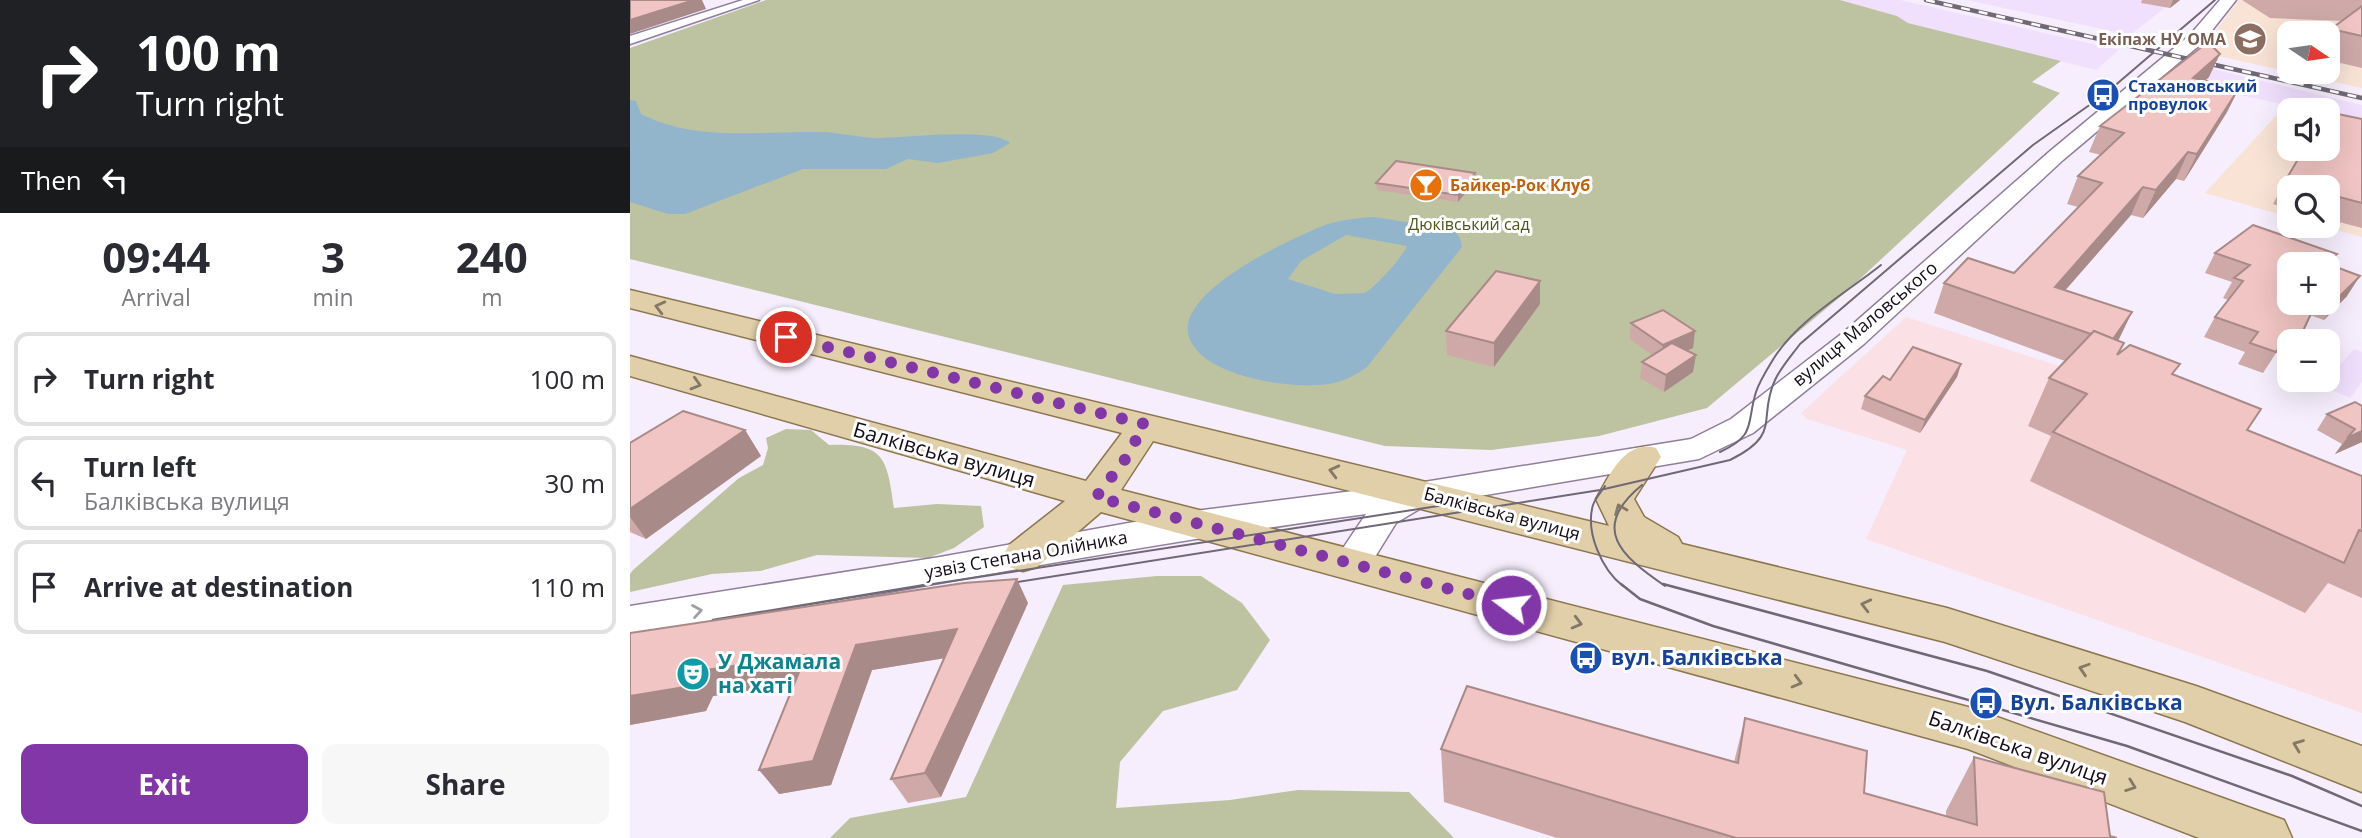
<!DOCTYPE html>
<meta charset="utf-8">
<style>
body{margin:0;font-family:"Open Sans",sans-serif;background:#f7f7f7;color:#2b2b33;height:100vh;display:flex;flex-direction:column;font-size:26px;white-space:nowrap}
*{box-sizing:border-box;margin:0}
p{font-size:23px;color:#7c7c81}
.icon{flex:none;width:38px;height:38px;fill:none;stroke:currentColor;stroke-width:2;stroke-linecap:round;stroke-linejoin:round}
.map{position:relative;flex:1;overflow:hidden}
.sheet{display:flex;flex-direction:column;background:#fff;width:630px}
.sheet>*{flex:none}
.top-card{background:#202124;color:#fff;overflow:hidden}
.needle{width:46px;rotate:103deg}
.buttons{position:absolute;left:1647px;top:21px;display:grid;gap:14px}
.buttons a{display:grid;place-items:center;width:63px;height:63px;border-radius:14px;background:#fff;box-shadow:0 7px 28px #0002;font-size:35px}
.pin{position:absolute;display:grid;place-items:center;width:60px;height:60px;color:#fff;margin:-30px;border:4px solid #fff;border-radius:50%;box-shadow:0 2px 7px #0007}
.me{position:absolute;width:77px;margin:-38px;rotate:285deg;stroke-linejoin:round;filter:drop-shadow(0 0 5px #0008)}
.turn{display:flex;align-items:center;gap:24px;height:147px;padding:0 21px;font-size:32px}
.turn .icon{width:91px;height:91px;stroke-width:2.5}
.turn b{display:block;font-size:49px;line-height:60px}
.then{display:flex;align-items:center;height:66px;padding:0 21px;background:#0003;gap:14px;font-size:26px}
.eta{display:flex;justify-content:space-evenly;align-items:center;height:119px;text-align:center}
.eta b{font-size:42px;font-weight:700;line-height:49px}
.button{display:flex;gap:14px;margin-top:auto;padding:14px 21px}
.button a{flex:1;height:80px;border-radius:14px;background:#8237a9;color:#fff;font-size:28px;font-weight:700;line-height:80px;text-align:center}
.button a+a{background:#f7f7f7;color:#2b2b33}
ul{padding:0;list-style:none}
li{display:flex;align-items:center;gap:21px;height:94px;margin:0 14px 10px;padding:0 7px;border:4px solid #e1e1e2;border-radius:14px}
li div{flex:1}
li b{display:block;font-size:26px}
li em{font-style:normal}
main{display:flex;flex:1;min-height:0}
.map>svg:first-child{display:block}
</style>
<main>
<section class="sheet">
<div class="top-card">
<div class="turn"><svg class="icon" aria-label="right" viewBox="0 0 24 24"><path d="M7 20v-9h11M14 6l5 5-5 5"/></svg><div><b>100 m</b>Turn right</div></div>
<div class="then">Then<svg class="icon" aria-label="left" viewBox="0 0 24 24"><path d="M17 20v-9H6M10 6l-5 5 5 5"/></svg></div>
</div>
<div class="eta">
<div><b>09:44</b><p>Arrival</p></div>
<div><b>3</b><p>min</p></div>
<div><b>240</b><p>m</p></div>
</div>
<ul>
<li><svg class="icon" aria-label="right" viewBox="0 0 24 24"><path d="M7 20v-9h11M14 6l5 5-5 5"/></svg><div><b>Turn right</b></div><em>100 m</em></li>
<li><svg class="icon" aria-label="left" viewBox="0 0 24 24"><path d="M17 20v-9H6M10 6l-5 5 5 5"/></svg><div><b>Turn left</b><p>Балківська вулиця</p></div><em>30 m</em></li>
<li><svg class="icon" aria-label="arrive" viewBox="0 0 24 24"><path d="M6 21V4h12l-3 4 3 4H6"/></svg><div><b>Arrive at destination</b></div><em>110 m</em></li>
</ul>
<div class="button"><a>Exit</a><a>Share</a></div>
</section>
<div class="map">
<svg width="1732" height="838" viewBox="0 0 1732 838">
<rect width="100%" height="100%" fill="#f6eefc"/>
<path fill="#fbe0e5" d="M1276 317 1489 385 1732 484V713L1236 539 1277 450 1177 419 1171 413Z"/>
<g fill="#f1dffe">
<path d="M1210 0H1270L1489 50 1466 70 1278 23 1267 16Z"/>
<path d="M1337 0H1545L1500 35Z"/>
<path d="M1553 62 1732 105V123L1698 115V110H1678L1538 79Z"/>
<path d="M1724 349 1732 352V382L1720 398 1692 386Z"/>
</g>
<g fill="#f8e3d5" fill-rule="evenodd">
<path d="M1609 0H1732V88L1570 52ZM1659 33H1698V72H1659Z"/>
<path d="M1656 105 1678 110H1659V149H1698L1732 123V237L1692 226H1698V187H1659V217L1575 193Z"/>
</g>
<g fill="#bdc2a1">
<path d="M136 0H1210L1267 16 1278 23 1431 61 1402 82 1430 93 1216 292 1077 408 969 436 861 450 755 446 0 259V48Z"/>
<path d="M156 429 181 430 199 445C254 443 257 457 264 508L307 504 351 506 354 527 324 548 298 558 187 555 130 571 82 574 0 592V574L3 570 109 478 133 465 138 448 136 438Z"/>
<path d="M527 576H571L612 603 640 640 607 690 533 711 490 762 486 808 600 800 668 790 779 792 824 838H200L220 818 336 797 433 585Z"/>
</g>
<g fill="#93b5cc" fill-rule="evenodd">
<path d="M0 100 6 101 11 114C66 142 130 131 190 132 209 132 229 138 248 138 275 138 363 127 380 143L363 153 308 163 278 159 256 169H173L55 214H38L0 202Z"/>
<path d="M743 217C754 218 765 221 777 222 795 224 830 219 832 247L737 367C727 374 717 380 704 383 668 391 572 378 559 337 544 291 663 238 695 225 710 220 727 218 743 217ZM716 235 777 246C772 258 746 286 735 293L705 294 658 279 671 261Z"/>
</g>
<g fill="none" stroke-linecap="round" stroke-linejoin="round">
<defs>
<path id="street" d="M113 0H129L0 44V36Z"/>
<path id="secondary" d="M1590 0H1606L1572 43 1433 160 1234 344 1123 433 1069 459 796 505 766 523 735 573 722 577 709 573 703 563 736 514C489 547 245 596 0 638V606L310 557 565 511 794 482 1061 439 1101 419 1214 332 1419 152 1560 35Z"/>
<path id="primary" d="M0 290 979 526 966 499C980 475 994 440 1026 448L1031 457 1004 499 1014 517 1048 537 1052 544 1317 608 1566 686 1732 746V792L1555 722 1315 642 523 441 491 490 1342 708 1654 820 1662 838H1569L1338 749 471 512 407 567 393 571 379 567 373 556 379 545 435 501 0 376V356L456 481 492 433 0 308Z"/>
</defs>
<use href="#street" stroke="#907e9c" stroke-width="3"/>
<use href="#secondary" stroke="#907e9c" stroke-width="3"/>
<use href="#primary" stroke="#8b7650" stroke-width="3"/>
<use href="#street" fill="#fff" fill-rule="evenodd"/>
<use href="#secondary" fill="#fff" fill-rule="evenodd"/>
<use href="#primary" fill="#e0cfa8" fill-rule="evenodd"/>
<g stroke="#706875" stroke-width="2">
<path d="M1090 452C1127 435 1116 424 1126 392 1130 380 1138 368 1144 358 1169 319 1216 293 1251 265"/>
<path d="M1012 485C959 528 991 556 1035 586"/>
<path d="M975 486C971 492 965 499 963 505 955 532 972 570 993 586"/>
<path d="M369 585 970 490 1100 460C1153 434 1127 419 1145 380 1151 367 1162 355 1170 344L1403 145 1475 94 1585 0"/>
<path d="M290 586 847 500"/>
</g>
<g stroke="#706875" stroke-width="2.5">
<path d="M991 584 1010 599 1083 626 1497 746 1732 831"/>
<path d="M1033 584 1357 671 1662 776 1732 806"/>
<path d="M369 585 373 584"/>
<path d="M83 620 301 584"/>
</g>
<defs>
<path id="rail" d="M1296 0 1732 98"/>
</defs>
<use href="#rail" stroke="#706875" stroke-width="4.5"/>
<use href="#rail" stroke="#fff" stroke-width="2.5" stroke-dasharray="9" stroke-linecap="butt"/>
</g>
<g fill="#cea9a8" fill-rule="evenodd">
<path d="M1512 0H1550L1540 8 1511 3Z"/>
<path d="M1612 0H1732V68L1698 60V36L1701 29 1713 21 1640 18Z"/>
<path d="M1579 77 1575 81 1609 88 1597 112 1554 181 1546 179 1513 218 1501 215 1435 290 1502 312 1488 341 1489 353 1545 375 1617 430 1732 476V598L1698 583 1675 613 1400 481 1421 436 1398 426 1419 378 1435 361 1304 313 1314 283 1384 273 1448 207 1437 204 1448 176 1471 155 1459 152 1470 126Z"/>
<path d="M1732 119V228L1698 219V187H1659V209L1643 204 1654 183Z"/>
<path d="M846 180 828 202 747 190 746 183Z"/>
<path d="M1585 253 1707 254 1701 265 1717 296 1694 320 1680 315 1667 341H1659V354L1648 350 1633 373 1608 364 1615 352 1574 337 1585 317 1598 300 1593 298 1602 282 1575 273ZM1698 264V303H1659Z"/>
<path d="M910 281V304L864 367 817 355 816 331Z"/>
<path d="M1001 323 1065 331 1063 348 1057 350 1063 372 1034 392 1010 378 1012 362 1022 355 1000 339Z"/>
<path d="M1331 364 1327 377 1290 433 1231 409 1235 396 1260 380Z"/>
<path d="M1732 406V442L1705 454 1712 444 1687 430 1697 414Z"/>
<path d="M115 430 131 456 16 539 0 532V443Z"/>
<path d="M398 603 311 797 278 803 261 779 315 658 242 670 201 785 149 794 164 684 83 696 76 711 0 725V633Z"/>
<path d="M1115 718 1234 793 1316 816V811L1344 757 1480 836 1487 838H927L814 802 811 749 1104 762Z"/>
</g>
<g fill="#a88a88">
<path d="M64 0H72L76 9 0 34V20Z"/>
<path d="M1543 0H1550L1540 8Z"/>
<path d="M1590 54 1579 77 1552 102 1563 78Z"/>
<path d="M1609 88 1597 112 1554 181 1567 154Z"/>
<path d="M1558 152 1546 179 1513 218 1526 190Z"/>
<path d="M845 173 846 180 828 202V195Z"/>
<path d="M1513 187 1501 215 1412 317 1425 287Z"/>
<path d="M1707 254 1698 270 1695 263Z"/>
<path d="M1730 276 1717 296 1694 320 1707 299Z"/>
<path d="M910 281V304L864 367V343Z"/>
<path d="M1502 312 1487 343 1482 341Z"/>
<path d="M1065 331 1063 348 1031 362 1033 345Z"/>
<path d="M1066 355 1063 372 1034 392 1036 375Z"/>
<path d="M1331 364 1327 377 1290 433 1295 420Z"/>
<path d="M115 430 131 456 16 539 0 517V509Z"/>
<path d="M1732 431V442L1705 454 1717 438Z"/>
<path d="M387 579 398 603 311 797 295 773Z"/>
<path d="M327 629 340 654 242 670 201 785 149 794 129 770 226 645Z"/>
<path d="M176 655 193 679 83 696 76 711 0 725V696L63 672Z"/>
</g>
<g fill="#f0c5c3" stroke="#a88a88" stroke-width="2">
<path d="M0 0H64L0 20Z"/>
<path d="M1732 6V36L1701 29Z"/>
<path d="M1578 42 1590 54 1563 78 1609 88 1567 154 1558 152 1526 190 1513 187 1425 287 1502 312 1483 339 1464 331 1461 334 1314 283 1338 258 1384 273 1472 183 1448 176 1494 133 1470 126Z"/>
<path d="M1698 112 1732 119V203L1698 194V187H1671L1654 183 1674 149H1698Z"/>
<path d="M766 161 845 173 828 195 746 183Z"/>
<path d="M1623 225 1707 254 1695 263 1730 276 1707 299 1698 296V264H1659V303H1686L1672 333 1661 330 1646 352 1620 343 1628 332 1585 317 1613 281 1604 278 1620 265 1585 253Z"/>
<path d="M866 271 910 281 864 343 816 331Z"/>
<path d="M1033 310 1065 331 1033 345 1001 323Z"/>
<path d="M1464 331 1494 343 1487 355 1500 345 1550 364 1542 374 1631 409 1617 430 1732 476V531L1729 530 1714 563 1423 432 1457 394 1419 378Z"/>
<path d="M1042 343 1066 355 1036 375 1012 362Z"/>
<path d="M1283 347 1331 364 1295 420 1235 396 1253 376 1260 380Z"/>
<path d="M1725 402 1732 406V431L1717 438 1725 429 1697 414Z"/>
<path d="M53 411 115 430 0 509V443Z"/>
<path d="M387 579 295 773 261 779 327 629 226 645 183 761 129 770 176 655 63 672 55 687 0 696V633L334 583Z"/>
<path d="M837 686 1108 763 1115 718 1237 751 1234 793 1347 825 1344 757 1474 792 1480 836 1487 838H1106L811 749Z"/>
</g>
<defs><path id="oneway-chevron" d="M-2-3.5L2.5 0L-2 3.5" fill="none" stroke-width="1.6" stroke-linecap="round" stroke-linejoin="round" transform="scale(1.75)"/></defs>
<g stroke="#847867">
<use href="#oneway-chevron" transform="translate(30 307) rotate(-166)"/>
<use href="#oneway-chevron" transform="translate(66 384) rotate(16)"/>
<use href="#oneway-chevron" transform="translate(704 471) rotate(-166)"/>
<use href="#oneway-chevron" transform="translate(990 509) rotate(-112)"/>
<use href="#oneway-chevron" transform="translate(1236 605) rotate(-166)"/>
<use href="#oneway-chevron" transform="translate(947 623) rotate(15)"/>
<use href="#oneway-chevron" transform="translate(1454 669) rotate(-162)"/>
<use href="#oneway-chevron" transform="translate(1167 682) rotate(15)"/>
<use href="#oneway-chevron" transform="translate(1668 745) rotate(-159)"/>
<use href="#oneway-chevron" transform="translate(1501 786) rotate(20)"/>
</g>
<use stroke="#a19ea3" href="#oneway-chevron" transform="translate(67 611) rotate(-9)"/>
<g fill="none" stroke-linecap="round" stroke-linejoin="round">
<path stroke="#8237a9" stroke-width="12" stroke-dasharray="0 21.6" d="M156 337 515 424 494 461 466 497 881 605"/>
</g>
<defs>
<symbol id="university-disc" viewBox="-11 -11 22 22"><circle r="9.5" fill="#8d6e63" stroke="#fff"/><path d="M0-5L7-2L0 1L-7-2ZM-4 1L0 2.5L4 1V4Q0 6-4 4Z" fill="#fff"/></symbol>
<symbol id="bus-disc" viewBox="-11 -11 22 22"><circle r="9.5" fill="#1a4fb4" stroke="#fff"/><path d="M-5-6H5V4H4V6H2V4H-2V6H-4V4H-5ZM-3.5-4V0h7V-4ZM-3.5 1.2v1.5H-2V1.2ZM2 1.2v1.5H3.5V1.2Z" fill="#fff"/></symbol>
<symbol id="bar-disc" viewBox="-11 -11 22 22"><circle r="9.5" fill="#e8710a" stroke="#fff"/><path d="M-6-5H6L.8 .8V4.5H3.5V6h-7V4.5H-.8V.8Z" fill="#fff"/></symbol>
<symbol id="theatre-disc" viewBox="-11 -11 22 22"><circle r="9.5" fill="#0f9aa8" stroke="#fff"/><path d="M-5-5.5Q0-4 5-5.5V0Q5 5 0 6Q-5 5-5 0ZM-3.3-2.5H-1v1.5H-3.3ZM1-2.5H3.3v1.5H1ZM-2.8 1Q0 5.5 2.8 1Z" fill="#fff"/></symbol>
</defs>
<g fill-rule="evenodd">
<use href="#university-disc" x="1601" y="20" width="38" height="38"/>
<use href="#bus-disc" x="1454" y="76" width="38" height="38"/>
<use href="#bar-disc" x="777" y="166" width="38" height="38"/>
<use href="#bus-disc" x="937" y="639" width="38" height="38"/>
<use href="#theatre-disc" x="44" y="655" width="38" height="38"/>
<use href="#bus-disc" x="1337" y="684" width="38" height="38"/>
</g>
<g text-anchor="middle" stroke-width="6" stroke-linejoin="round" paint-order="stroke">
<g font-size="16" font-weight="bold" fill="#785e54" stroke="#fff" text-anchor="end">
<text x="1596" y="45">Екіпаж НУ ОМА</text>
</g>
<g font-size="16" font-weight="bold" fill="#164399" stroke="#fff" text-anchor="start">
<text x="1498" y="92">Стахановський<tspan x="1498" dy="18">провулок</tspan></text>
</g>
<g font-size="16" font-weight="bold" fill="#c56008" stroke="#fff" text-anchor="start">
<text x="820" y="191">Байкер-Рок Клуб</text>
</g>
<g font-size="16" fill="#4f551c" stroke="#fff">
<text x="839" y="230">Дюківський сад</text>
</g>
<g font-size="18" fill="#140d18" stroke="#fff">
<text transform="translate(1235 324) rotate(-40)" y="6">вулиця Маловського</text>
<text transform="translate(872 514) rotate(15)" y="6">Балківська вулиця</text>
<text transform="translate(396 555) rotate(-10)" y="6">узвіз Степана Олійника</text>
</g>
<g font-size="21" fill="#140d18" stroke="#fff">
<text transform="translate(314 455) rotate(16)" y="7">Балківська вулиця</text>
<text transform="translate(1388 748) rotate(19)" y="7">Балківська вулиця</text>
</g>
<g font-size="21" font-weight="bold" fill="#164399" stroke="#fff" text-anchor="start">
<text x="981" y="665">вул. Балківська</text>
<text x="1380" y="710">Вул. Балківська</text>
</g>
<g font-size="21" font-weight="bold" fill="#0d838f" stroke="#fff" text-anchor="start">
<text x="88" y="669">У Джамала<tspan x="88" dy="24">на хаті</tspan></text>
</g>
</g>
</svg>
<div class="buttons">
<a><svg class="needle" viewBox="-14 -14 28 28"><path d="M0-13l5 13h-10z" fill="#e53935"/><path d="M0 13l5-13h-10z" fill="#7c7c81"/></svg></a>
<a><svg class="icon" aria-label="sound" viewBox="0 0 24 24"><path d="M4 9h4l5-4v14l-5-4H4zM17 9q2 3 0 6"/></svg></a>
<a><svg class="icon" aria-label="search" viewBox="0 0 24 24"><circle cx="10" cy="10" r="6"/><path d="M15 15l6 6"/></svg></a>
<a>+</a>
<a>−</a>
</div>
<div class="pin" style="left:156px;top:337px;background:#d93025"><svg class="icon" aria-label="arrive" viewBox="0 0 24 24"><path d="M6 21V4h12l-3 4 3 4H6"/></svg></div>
<svg class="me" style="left:881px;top:605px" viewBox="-20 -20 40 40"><circle r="17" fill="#8237a9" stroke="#fff" stroke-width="3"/><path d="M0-11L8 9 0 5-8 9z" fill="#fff"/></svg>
</div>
</main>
